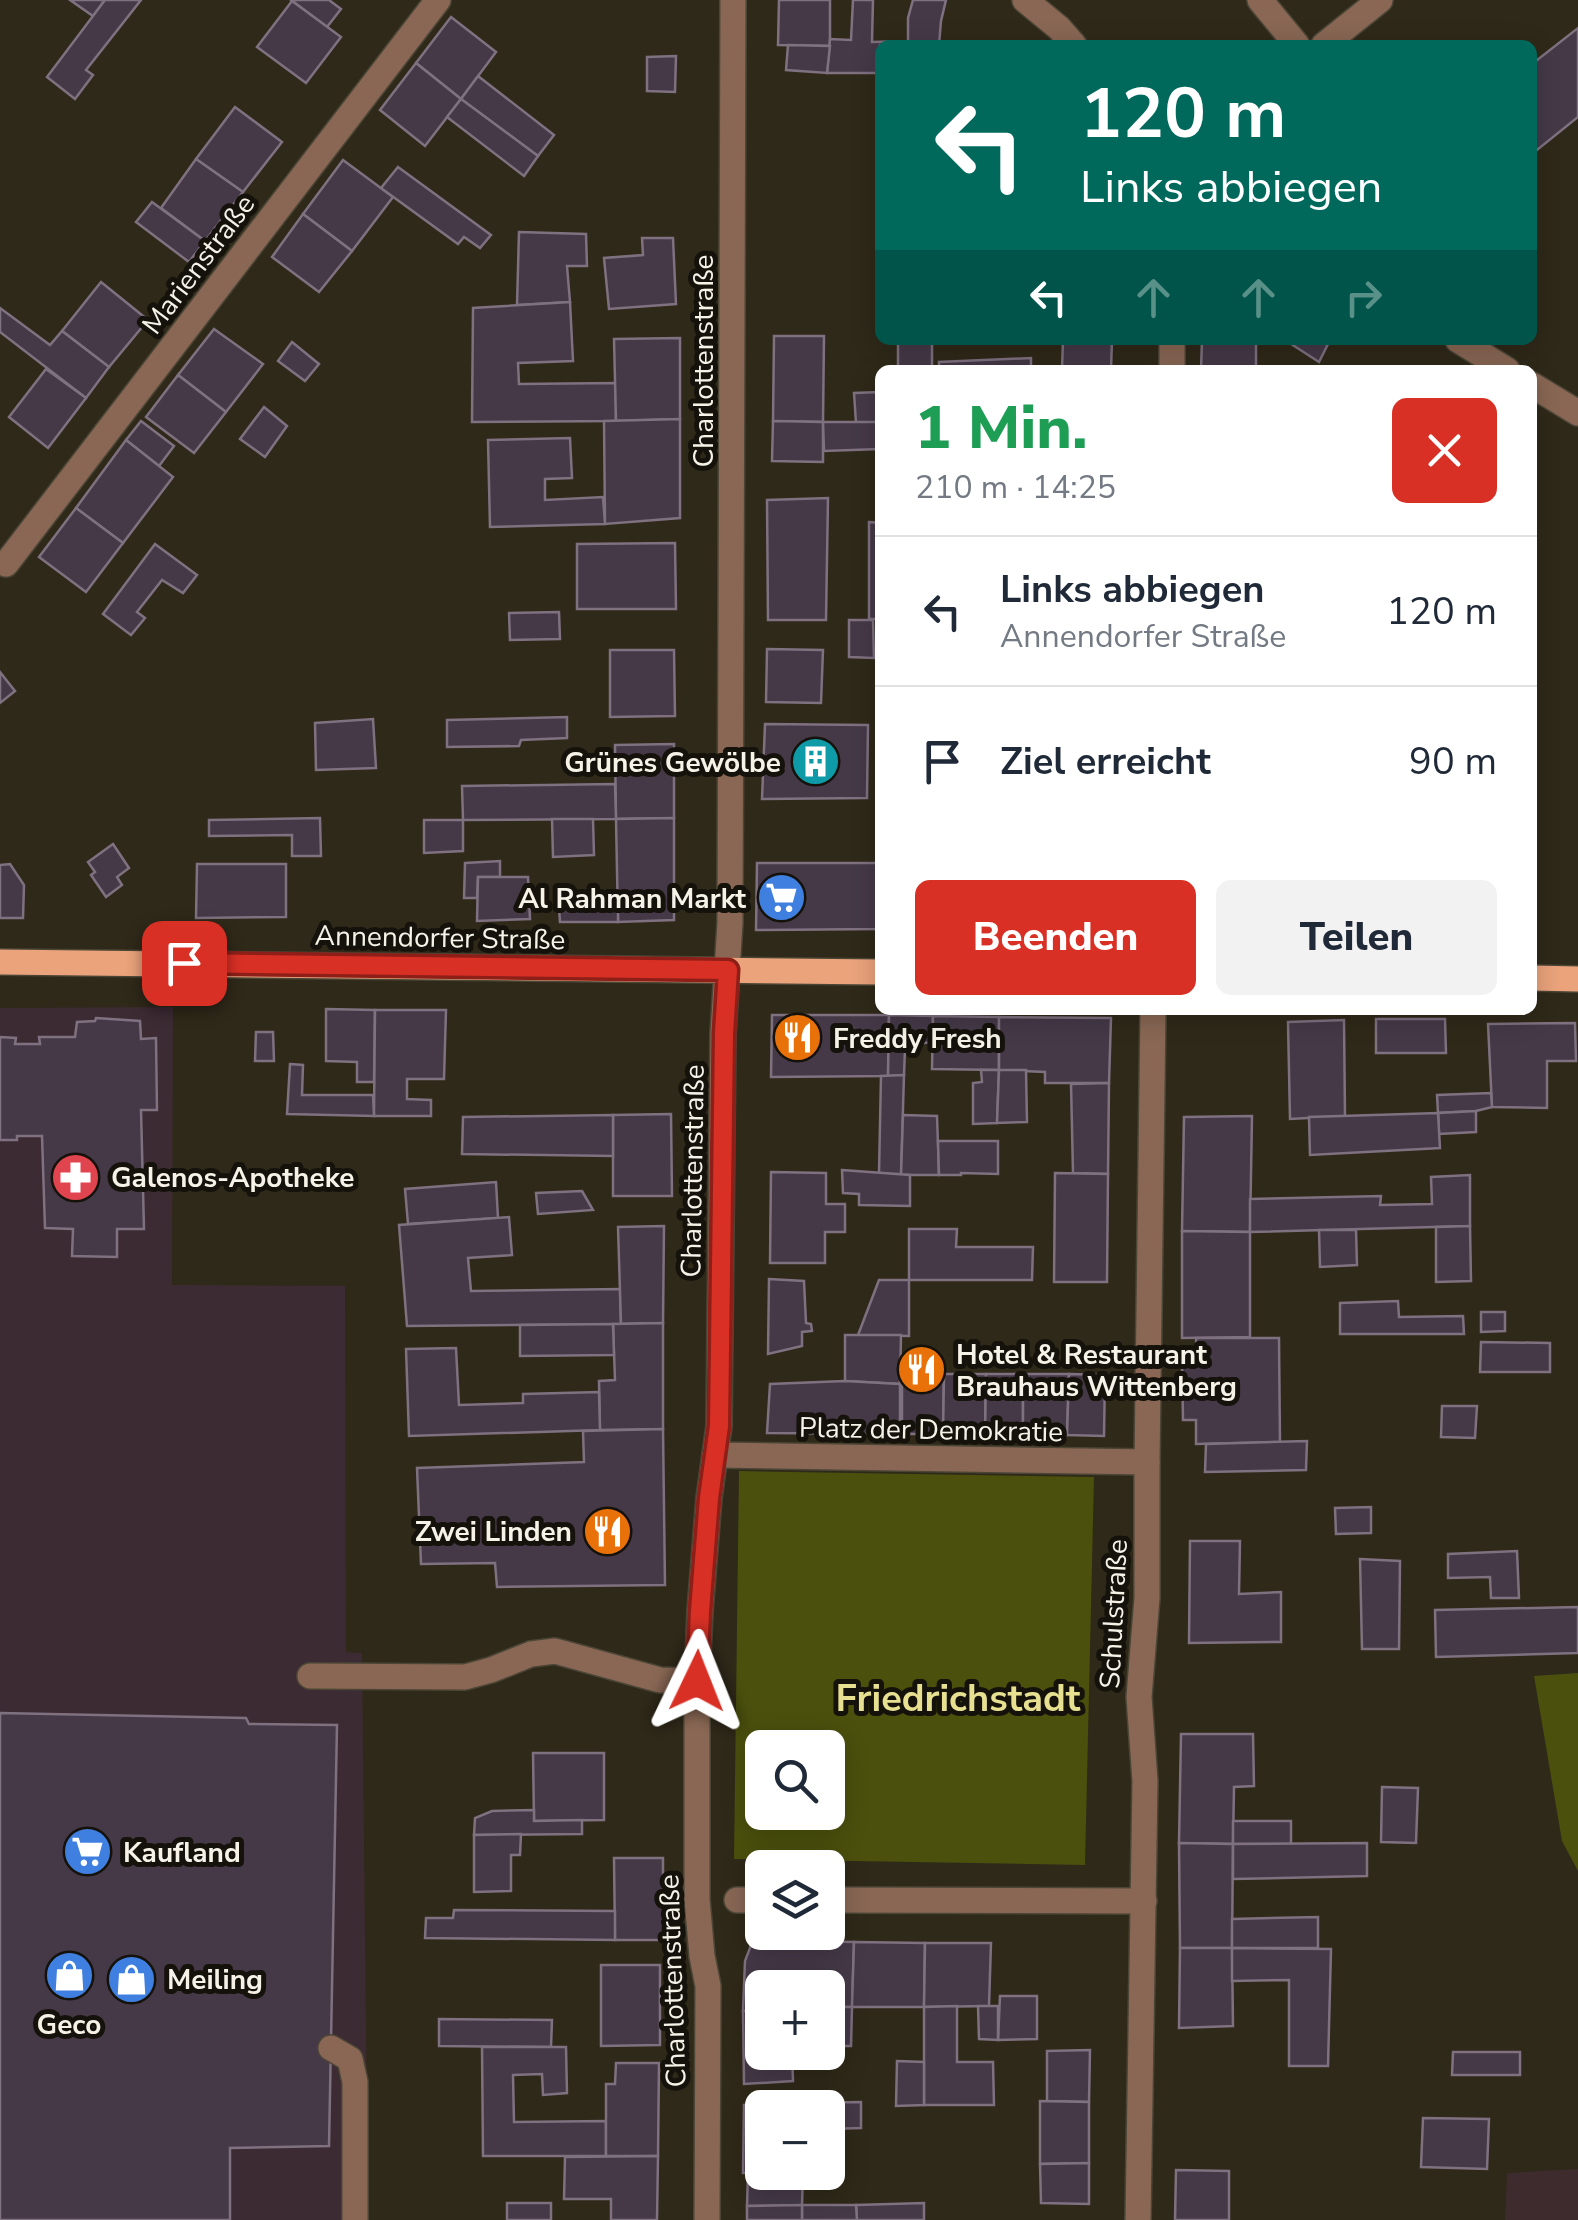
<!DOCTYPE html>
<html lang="de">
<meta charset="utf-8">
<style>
body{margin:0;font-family:"Nunito Sans",sans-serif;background:#f2f2f3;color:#1f2937;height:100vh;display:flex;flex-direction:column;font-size:38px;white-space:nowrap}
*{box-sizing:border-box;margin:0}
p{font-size:32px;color:#747a83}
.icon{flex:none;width:55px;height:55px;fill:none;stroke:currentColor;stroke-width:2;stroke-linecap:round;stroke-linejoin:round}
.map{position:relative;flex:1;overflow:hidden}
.details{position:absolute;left:875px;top:365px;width:662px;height:650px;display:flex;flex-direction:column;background:#fff;border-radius:15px;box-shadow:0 5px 25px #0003}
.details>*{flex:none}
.guide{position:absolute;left:875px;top:40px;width:662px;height:305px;border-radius:15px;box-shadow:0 5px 25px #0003;background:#00695c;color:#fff;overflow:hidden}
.tools{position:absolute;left:745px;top:1730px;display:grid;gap:20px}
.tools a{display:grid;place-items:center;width:100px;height:100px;border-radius:15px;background:#fff;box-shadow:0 5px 25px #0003;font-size:50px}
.pin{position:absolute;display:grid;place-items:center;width:85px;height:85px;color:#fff;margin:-42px;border-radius:20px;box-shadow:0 5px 15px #0006}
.me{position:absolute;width:110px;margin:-55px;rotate:2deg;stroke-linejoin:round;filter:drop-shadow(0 0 8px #0008)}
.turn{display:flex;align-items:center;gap:35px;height:210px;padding:0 40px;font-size:45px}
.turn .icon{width:130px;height:130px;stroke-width:2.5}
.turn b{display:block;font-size:70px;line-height:85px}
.lanes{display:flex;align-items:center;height:95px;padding:0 40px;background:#0003;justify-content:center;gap:50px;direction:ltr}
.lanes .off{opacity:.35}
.round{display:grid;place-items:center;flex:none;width:105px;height:105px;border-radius:15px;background:#f2f2f3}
.headline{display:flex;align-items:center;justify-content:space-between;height:170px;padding:0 40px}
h1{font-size:60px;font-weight:800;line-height:75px;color:#1e9e55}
.primary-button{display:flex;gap:20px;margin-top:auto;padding:20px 40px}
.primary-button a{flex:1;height:115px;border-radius:15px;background:#d93025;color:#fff;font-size:40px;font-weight:800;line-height:115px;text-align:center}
.primary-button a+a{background:#f2f2f3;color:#1f2937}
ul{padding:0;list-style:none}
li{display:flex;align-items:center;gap:30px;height:150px;padding:0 40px;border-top:2px solid #e0e1e3}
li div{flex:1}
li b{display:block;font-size:38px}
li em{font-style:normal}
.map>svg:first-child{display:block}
</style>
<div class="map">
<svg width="1578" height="2220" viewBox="0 0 1578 2220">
<rect width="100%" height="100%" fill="#2f2919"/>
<path fill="#3d2b33" d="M173 1007 172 1285 345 1286 346 1652 362 1653 368 2220H0V1008Z"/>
<path fill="#3e2b2e" d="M1578 2169V2220H1505L1507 2173Z"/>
<g fill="#4b500d" fill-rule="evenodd">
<path d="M739 1471 1094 1477 1085 1865 734 1859ZM762 1748H828V1812H762Z"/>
<path d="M1578 1673V1871L1562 1841 1534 1676Z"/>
</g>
<g fill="#453947" stroke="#7f7180" stroke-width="2.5">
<path d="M70 0H105L93 16Z"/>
<path d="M105 0H141L86 70 93 75 75 99 47 77Z"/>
<path d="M291 0H329L341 9 327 27Z"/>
<path d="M779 0H830V46L778 45Z"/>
<path d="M853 0H873L872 42 908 41V18L913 0H946L941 21 939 45H880V73H827L830 39 851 40Z"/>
<path d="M292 1 341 37 306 83 257 47Z"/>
<path d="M451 17 496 52 461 99 416 63Z"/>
<path d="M1578 28V117L1532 154V64Z"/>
<path d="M788 45 830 46 827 73 786 70Z"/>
<path d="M676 56 675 92 647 91V57Z"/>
<path d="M416 63 461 99 425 146 380 110Z"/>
<path d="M478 76 554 135 538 156 461 99Z"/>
<path d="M461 99 538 156 524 176 447 117Z"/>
<path d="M235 107 282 142 243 192 196 159Z"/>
<path d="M196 159 243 192 205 241 161 208Z"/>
<path d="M343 160 393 197 352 251 303 214Z"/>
<path d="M398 167 491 235 480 248 464 237 458 244 381 188Z"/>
<path d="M152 202 205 241 189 262 136 222Z"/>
<path d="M303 214 352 251 319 292 272 257Z"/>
<path d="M519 232 586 234 587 266H567L570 302 517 305Z"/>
<path d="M642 238H673L676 304 609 309 604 258 643 255Z"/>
<path d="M101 282 148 320 109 367 62 331Z"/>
<path d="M570 302 573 361 518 363 519 384 616 383V421L472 422 473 308Z"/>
<path d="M0 308 50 345 62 331 109 367 86 398 0 332Z"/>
<path d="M214 329 263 364 226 412 178 375Z"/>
<path d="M774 336H824L823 422 773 421Z"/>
<path d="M680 338V419L616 421 614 339Z"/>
<rect x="898" y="340" width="34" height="30"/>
<path d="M1063 340H1112L1111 370H1062Z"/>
<path d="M1202 340H1256V370H1201Z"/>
<path d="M1285 340H1330L1319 362Z"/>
<path d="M292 342 319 364 305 381 278 361Z"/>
<path d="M1031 358V370H939V362Z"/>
<path d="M46 369 86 398 48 448 9 417Z"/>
<path d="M178 375 226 412 194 453 146 417Z"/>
<path d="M880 392V422L856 423 854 393Z"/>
<path d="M264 407 287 426 265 457 240 439Z"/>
<path d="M680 419V518L605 524 604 421Z"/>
<path d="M141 421 174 446 159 466 126 440Z"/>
<path d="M773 421 823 422V462L772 461Z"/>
<path d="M823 422H880V449L824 451Z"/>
<path d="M570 438 572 478 545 479V500L603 497 605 524 490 527 488 440Z"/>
<path d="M126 440 173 477 123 543 76 508Z"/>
<path d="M828 498 826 620H768L767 500Z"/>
<path d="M76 508 123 543 86 592 39 557Z"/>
<path d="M869 522 880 523V619H869Z"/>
<path d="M675 543 676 609H577V544Z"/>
<path d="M155 544 197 575 183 593 162 580 137 612 145 618 131 635 103 614Z"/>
<path d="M559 612 560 639 510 640 509 613Z"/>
<path d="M849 620H873L874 658 849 657Z"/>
<path d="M767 649 823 650 821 703 766 702Z"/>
<path d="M610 650H674L675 716 610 717Z"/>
<path d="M0 672 15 691 0 703Z"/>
<path d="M567 717V738L521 740 519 746 447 747V720Z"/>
<path d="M373 719 376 768 316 770 315 723Z"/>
<path d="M765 724 868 725 867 798 762 799Z"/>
<path d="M674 744V818L616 819 615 745Z"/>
<path d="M615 784 616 819 463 820 462 786Z"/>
<path d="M320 818 321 856H292V835L209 836V820Z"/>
<path d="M674 818V920L618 922 616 819Z"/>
<path d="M552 819H593L594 855 553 857Z"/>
<path d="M424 820H463V851L424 853Z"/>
<path d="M113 844 129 868 117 877 122 885 106 897 91 875 95 872 88 862Z"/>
<path d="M500 861V877H478L477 898H464L465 863Z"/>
<path d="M757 863H880V929L756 930Z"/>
<path d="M10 864 24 885 23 918H0V865Z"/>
<path d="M197 864H286V917L196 918Z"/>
<path d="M478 877H528L530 919 477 921Z"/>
<path d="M618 893V922H560L558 894Z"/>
<path d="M326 1009 375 1010 374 1082H357V1062L326 1061Z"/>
<path d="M375 1010H446L444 1079H407V1099L431 1100V1116H374Z"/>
<path d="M772 1015H889L888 1076 771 1077Z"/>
<path d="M889 1015 933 1016V1042L916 1044 914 1049H905L904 1075 888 1076Z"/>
<path d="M933 1016 999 1017V1070L932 1069Z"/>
<path d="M999 1017 1111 1018 1109 1083H1045V1072L999 1070Z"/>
<path d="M96 1018 140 1021 141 1039 156 1038 157 1110H141L144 1229H117V1257L72 1256 73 1229 45 1228 42 1136H17V1140H0V1037L16 1038 15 1044H40L39 1037H75L77 1022 95 1021Z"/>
<path d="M1376 1019H1445L1446 1053H1376Z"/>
<path d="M1344 1020 1345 1116 1290 1119 1288 1022Z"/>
<path d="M1575 1023 1576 1061H1547V1108L1492 1107 1488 1024Z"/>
<path d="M256 1032H273L274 1061H255Z"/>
<path d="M290 1064 303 1065 302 1095H373L374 1116 287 1114Z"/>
<path d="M981 1070H999L997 1123 973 1124V1083L982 1082Z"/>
<path d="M999 1070H1026L1027 1122 997 1123Z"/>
<path d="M904 1075 901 1175 879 1173 881 1076Z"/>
<path d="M1109 1083 1108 1174 1073 1173 1071 1084Z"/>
<path d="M1491 1093 1492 1107 1476 1111 1438 1113 1437 1095Z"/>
<path d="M1476 1111V1132L1439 1134 1438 1113Z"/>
<path d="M1438 1113 1440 1148 1310 1155 1309 1117Z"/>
<path d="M671 1114 672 1196H613V1115Z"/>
<path d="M613 1115V1156L462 1154 463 1117Z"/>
<path d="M903 1115 937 1116 939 1175H901Z"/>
<path d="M1252 1116 1250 1232 1182 1231 1184 1117Z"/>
<path d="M938 1141H998V1174L961 1173V1175H939Z"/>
<path d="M842 1170 910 1175V1206L859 1205V1194L843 1193Z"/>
<path d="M771 1172 826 1173V1204H845V1232H825V1263H770Z"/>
<path d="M1055 1173 1108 1174 1107 1282H1054Z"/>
<path d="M1470 1175V1226L1250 1232V1199L1381 1196 1380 1205 1432 1204 1431 1177Z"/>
<path d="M496 1182 498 1218 408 1224 405 1189Z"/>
<path d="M582 1191 593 1210 538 1214 536 1193Z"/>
<path d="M509 1217 512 1255 468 1258 471 1291 620 1289 621 1324 407 1326 399 1225Z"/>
<path d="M664 1226 663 1323 621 1324 618 1227Z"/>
<path d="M1470 1226 1471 1281 1436 1282V1227Z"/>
<path d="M909 1229H957L956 1247H1033L1032 1280H909Z"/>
<path d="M1319 1230H1356L1357 1265 1320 1267Z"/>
<path d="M1182 1231 1250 1232V1337L1182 1338Z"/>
<path d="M769 1279 804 1281 806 1323 811 1324 812 1331 802 1332V1346L768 1354Z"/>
<path d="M879 1280H909V1336L858 1335Z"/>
<path d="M1398 1301 1399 1317 1463 1316 1464 1334H1340V1303Z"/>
<path d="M1481 1312H1505V1331L1481 1332Z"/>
<path d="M663 1323V1429L600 1430 599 1381 615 1380 613 1324Z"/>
<path d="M613 1324 614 1355 520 1356V1325Z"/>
<path d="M845 1335H901L900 1384 845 1381Z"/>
<path d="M1196 1338H1279L1280 1442 1196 1444V1420H1183L1182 1363H1197Z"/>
<path d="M1481 1342 1550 1343V1372H1480Z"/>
<path d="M456 1348 459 1405 523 1403V1394L599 1392 600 1430 409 1436 406 1349Z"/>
<path d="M944 1374 943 1434H902V1375Z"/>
<path d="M944 1374H986L985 1435 943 1434Z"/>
<path d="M986 1374H1023V1435H985Z"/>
<path d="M1023 1374H1069L1067 1435H1023Z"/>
<path d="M1069 1374 1105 1375 1104 1436 1067 1435Z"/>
<path d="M845 1381 900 1384V1434L767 1433 770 1384Z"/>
<path d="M1442 1406H1477L1475 1438 1441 1437Z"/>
<path d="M663 1429 665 1585 497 1587 495 1563 421 1564 417 1468 584 1462 583 1431Z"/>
<path d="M1307 1441 1306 1470 1205 1472 1206 1444Z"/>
<path d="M1371 1507V1533L1336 1534 1335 1508Z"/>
<path d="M1190 1541H1240L1239 1594 1281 1592V1642L1189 1643Z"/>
<path d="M1517 1551 1519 1598H1491L1490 1577 1448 1578V1554Z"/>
<path d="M1360 1559 1400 1561 1399 1649H1362Z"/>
<path d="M1578 1607V1653L1436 1657 1435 1610Z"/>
<path d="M0 1713 246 1718 249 1724 337 1725 329 2146 230 2148V2220H0Z"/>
<path d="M1181 1734H1253L1254 1786 1234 1787 1233 1844 1179 1843Z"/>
<path d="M533 1753H604V1820L534 1821Z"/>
<path d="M1382 1787 1418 1788 1416 1843 1381 1842Z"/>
<path d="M534 1810V1821L582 1820V1834L474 1835 475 1818 492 1811Z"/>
<rect x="1233" y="1821" width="58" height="23"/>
<path d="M521 1834 520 1855H511V1891L474 1892V1835Z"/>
<path d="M1179 1843 1233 1844 1232 1948H1180Z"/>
<path d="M1367 1843V1876L1233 1879V1844Z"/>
<path d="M614 1858H663V1940H615Z"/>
<path d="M454 1910 615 1911V1940L425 1938 426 1918H453Z"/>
<path d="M1318 1917V1948H1232V1919Z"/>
<path d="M753 1940 854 1942 852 2007H835V2012H828V1988H762V2011H743L745 1961Z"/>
<path d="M854 1942 925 1943 924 2007H852Z"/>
<path d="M925 1943H991L989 2006 924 2007Z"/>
<path d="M1180 1948H1232L1233 2026 1179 2028Z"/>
<path d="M1232 1948 1331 1949 1328 2066H1289V1980L1232 1981Z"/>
<path d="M601 1965H660V2045L601 2046Z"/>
<path d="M1000 1996H1037V2039L998 2040Z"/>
<path d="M957 2006V2062H993L994 2105H924V2007Z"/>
<path d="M978 2006H998V2040L979 2039Z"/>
<path d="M835 2007H852L851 2046H828V2012H835Z"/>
<path d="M743 2011H762V2052H792L793 2081 744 2084Z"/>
<path d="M439 2019 552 2020 551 2047 439 2046Z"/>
<path d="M482 2047H566L567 2093 543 2095 542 2074 513 2075 514 2122 606 2121V2156H483Z"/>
<path d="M1090 2050 1089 2102 1047 2101V2051Z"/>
<path d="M1453 2052H1520V2075H1452Z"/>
<path d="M897 2061 924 2062V2105L896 2106Z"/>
<path d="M616 2063H659L658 2156H606V2084H615Z"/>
<path d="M1040 2101 1089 2102V2163L1040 2164Z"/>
<path d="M861 2102V2128L828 2129V2108H804V2103Z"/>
<path d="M804 2103V2108H762V2172H775L743 2173 744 2105Z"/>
<path d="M1423 2118 1489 2119 1487 2169 1421 2167Z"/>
<path d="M658 2156 657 2220H611V2199H564L565 2157Z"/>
<path d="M1089 2163V2204L1041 2203 1040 2164Z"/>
<path d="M1176 2170 1229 2171V2220H1175Z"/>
<path d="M803 2172 802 2205 747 2206 748 2173Z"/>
<rect x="507" y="2203" width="44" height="17"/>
<path d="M924 2203V2220H857L856 2205Z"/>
<path d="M802 2205H856L857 2220H802Z"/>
<path d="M802 2205V2220H747V2206Z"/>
</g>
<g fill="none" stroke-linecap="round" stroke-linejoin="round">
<defs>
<g id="minor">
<path d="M1025 0 1059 28 1074 45"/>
<path d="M1260 0 1297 45"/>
<path d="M1324 45 1380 0"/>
<path d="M1458 340 1507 370"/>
<path d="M1172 370V340"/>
<path d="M1532 385 1578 413"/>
<path d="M6 564 438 0"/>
<path d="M715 1455 1147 1462"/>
<path d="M310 1676 465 1677 491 1670 531 1654 555 1651 660 1680 697 1681"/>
<path d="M737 1900H762"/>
<path d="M828 1900 1144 1901"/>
<path d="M331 2048 350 2059 355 2082V2220"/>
<path d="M707 2220 708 1986 702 1956 697 1899V1681L700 1611 709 1498 719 1426 723 1033 730 923 733 0"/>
<path d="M1138 2220 1145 1781 1139 1697 1147 1598V1462L1153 1010"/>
</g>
<g id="major">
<path d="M0 962 880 972"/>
<path d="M1532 978 1578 979"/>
</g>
</defs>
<use href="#minor" stroke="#4b4536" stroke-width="28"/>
<use href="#major" stroke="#4b4536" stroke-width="28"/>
<use href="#minor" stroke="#896754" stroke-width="25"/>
<use href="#major" stroke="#eaa37b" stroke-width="25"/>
</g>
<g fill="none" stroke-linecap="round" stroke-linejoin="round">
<defs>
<path id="route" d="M184 963 728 970 724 1033 719 1426 709 1498 700 1611 697 1681"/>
</defs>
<use href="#route" stroke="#8d1f18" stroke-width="25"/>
<use href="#route" stroke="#d93025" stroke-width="18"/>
</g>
<defs>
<symbol id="building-disc" viewBox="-11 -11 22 22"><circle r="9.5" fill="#0f9aa8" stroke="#15120b"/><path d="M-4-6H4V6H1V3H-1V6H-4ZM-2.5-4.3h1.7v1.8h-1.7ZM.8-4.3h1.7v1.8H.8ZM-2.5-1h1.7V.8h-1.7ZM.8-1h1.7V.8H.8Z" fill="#fff"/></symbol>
<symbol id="supermarket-disc" viewBox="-11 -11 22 22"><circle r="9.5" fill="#3f7fe0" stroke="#15120b"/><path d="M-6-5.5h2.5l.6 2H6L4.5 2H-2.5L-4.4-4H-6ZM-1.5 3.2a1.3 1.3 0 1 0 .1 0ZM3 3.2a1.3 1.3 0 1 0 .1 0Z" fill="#fff"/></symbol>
<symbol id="restaurant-disc" viewBox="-11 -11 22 22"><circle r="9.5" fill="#e8710a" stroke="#15120b"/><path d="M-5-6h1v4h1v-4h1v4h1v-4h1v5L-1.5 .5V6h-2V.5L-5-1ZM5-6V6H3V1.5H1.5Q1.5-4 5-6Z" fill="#fff"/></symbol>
<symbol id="pharmacy-disc" viewBox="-11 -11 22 22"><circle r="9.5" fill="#e0444e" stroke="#15120b"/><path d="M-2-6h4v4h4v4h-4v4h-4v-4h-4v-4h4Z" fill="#fff"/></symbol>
<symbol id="shop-disc" viewBox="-11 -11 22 22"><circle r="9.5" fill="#3f7fe0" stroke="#15120b"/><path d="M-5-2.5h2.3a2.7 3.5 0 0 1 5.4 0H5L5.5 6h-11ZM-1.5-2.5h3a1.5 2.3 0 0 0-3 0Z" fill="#fff"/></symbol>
</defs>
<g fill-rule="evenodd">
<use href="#building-disc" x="788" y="734" width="55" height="55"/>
<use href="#supermarket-disc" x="754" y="870" width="55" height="55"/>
<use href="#restaurant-disc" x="770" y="1010" width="55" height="55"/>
<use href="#pharmacy-disc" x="48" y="1150" width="55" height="55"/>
<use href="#restaurant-disc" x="894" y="1342" width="55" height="55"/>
<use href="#restaurant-disc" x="580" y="1504" width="55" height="55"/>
<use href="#supermarket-disc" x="60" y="1824" width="55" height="55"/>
<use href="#shop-disc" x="42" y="1948" width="55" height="55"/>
<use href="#shop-disc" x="104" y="1952" width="55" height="55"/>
</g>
<g text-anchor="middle" stroke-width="10" stroke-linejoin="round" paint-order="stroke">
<g font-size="28" fill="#f6f2e8" stroke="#15120b">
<text transform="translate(198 264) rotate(-53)" y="10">Marienstraße</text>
<text transform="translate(703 361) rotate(-90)" y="10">Charlottenstraße</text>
<text transform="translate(440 937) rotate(1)" y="10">Annendorfer Straße</text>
<text transform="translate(692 1171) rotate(-89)" y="10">Charlottenstraße</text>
<text transform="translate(931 1429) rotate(1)" y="10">Platz der Demokratie</text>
<text transform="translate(1113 1614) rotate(-87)" y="10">Schulstraße</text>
<text transform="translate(672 1981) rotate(-92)" y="10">Charlottenstraße</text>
</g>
<g font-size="28" font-weight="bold" fill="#f6f2e8" stroke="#15120b" text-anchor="start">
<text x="781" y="772" text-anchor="end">Grünes Gewölbe</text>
<text x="746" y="908" text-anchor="end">Al Rahman Markt</text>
<text x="833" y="1048">Freddy Fresh</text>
<text x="111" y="1187">Galenos-Apotheke</text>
<text x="956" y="1364">Hotel &amp; Restaurant<tspan x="956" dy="32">Brauhaus Wittenberg</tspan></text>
<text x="572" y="1541" text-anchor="end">Zwei Linden</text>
<text x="123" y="1862">Kaufland</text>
<text x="167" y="1989">Meiling</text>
<text x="69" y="2034" text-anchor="middle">Geco</text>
</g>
<g font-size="38" font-weight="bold" fill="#e7e091" stroke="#15120b">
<text x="958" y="1711">Friedrichstadt</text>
</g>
</g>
</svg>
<div class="tools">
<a><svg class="icon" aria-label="search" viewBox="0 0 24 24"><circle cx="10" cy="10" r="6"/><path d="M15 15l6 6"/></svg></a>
<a><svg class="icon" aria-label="layers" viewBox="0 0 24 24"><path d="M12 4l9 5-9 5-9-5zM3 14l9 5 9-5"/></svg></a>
<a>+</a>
<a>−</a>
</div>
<div class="pin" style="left:184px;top:963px;background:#d93025"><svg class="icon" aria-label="arrive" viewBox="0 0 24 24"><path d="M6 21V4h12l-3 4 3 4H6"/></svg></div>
<svg class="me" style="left:697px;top:1681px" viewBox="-20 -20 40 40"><path d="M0-17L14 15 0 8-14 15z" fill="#d93025" stroke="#fff" stroke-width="4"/></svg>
<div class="guide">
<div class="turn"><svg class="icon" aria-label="left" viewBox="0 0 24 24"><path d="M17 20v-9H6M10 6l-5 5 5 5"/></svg><div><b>120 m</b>Links abbiegen</div></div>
<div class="lanes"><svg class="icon" aria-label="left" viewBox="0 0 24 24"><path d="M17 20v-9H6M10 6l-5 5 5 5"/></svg><svg class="icon off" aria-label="ahead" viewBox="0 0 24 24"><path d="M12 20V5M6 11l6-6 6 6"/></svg><svg class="icon off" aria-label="ahead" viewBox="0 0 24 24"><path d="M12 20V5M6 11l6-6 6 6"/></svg><svg class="icon off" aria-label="right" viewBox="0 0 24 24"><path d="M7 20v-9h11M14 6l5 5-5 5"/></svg></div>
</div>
<section class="details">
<div class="headline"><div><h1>1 Min.</h1><p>210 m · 14:25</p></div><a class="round" style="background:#d93025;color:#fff"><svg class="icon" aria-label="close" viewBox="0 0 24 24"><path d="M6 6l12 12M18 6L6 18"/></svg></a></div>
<ul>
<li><svg class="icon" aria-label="left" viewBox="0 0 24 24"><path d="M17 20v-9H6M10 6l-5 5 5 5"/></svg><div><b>Links abbiegen</b><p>Annendorfer Straße</p></div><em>120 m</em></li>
<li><svg class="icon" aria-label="arrive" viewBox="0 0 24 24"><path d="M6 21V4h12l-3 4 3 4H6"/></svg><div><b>Ziel erreicht</b></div><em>90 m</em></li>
</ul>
<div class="primary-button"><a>Beenden</a><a>Teilen</a></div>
</section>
</div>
